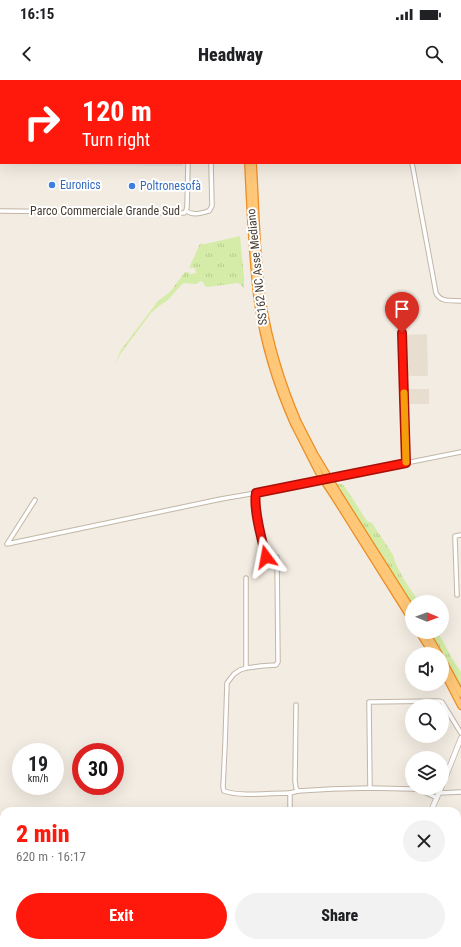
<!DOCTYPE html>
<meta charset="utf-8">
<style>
body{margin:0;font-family:"Roboto Condensed",sans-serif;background:#f2f2f2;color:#202124;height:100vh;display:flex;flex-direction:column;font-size:15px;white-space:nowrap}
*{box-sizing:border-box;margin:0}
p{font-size:13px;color:#757577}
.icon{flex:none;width:22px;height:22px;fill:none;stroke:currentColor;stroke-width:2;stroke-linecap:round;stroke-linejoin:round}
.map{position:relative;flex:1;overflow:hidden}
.side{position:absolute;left:0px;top:727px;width:461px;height:140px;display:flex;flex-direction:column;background:#fff;border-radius:12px 12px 0 0;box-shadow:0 4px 16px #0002}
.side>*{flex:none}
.hud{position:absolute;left:0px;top:0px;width:461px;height:84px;box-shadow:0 4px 16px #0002;background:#ff190d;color:#fff;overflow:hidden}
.needle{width:26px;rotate:91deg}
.fabs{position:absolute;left:405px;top:515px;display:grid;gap:8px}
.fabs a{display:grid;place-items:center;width:44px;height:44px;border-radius:50%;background:#fff;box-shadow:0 4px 16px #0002;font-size:20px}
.speed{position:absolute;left:12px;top:663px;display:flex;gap:8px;font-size:20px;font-weight:700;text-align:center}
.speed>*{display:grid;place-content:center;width:52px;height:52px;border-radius:50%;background:#fff;box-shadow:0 4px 16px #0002;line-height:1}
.speed small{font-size:10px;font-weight:400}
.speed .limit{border:6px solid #d22;background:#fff;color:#111}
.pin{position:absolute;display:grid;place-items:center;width:34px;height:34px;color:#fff;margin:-41px -17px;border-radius:50% 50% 50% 0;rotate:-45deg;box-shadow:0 0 4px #0007}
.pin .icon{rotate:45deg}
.me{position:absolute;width:44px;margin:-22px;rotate:347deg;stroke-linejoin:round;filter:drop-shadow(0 0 3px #0008)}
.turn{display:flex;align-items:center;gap:14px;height:84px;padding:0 16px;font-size:18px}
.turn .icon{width:52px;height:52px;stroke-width:2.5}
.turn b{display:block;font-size:28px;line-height:34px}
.round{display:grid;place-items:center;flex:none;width:42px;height:42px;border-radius:21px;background:#f2f2f2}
.summary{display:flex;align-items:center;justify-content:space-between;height:68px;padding:0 16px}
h1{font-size:24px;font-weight:800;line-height:30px;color:#ff190d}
.action{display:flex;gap:8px;margin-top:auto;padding:8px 16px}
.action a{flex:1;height:46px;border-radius:24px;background:#ff190d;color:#fff;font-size:16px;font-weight:800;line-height:46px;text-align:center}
.action a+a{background:#f2f2f2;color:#202124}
.status{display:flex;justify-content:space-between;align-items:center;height:28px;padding:0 20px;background:#fff;direction:ltr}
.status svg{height:11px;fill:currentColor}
header{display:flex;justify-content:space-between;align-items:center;height:52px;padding:0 16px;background:#fff;font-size:18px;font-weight:800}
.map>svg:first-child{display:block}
</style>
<div class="status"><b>16:15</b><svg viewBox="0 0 49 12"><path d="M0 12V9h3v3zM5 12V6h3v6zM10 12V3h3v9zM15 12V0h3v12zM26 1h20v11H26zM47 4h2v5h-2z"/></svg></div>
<header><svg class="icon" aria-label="back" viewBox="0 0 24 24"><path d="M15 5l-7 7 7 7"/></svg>Headway<svg class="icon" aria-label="search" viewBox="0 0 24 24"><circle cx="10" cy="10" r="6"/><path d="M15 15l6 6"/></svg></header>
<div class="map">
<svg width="461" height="867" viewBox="0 0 461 867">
<defs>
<pattern id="grass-tufts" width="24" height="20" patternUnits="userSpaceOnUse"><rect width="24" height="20" fill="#d4eca7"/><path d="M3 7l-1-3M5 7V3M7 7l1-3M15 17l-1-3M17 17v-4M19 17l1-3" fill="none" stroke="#b7cb90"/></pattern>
</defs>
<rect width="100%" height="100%" fill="#f3ece2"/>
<g fill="#e8ded0">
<path d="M427 254 428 296H406L405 255Z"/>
<rect x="407" y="309" width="22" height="15"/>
<path d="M56 863 124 864V867H56Z"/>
</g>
<g fill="url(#grass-tufts)">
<path d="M240 156 244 198V208L240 204 238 203 207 207 205 206 203 202 201 201 196 204 184 203 181 205 169 219 159 226 151 233 121 273 114 286 121 270 158 221 170 212 185 192H188L190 194 196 193 195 188H189L200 164H205Z"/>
<path d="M337 404H342L345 407 367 441 372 443 393 475 395 482 403 498 419 522H412V525Z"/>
<path d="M429 552H437L443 561 451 577 461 592V608Z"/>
</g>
<g fill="#e3dfdc">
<path d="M0 0H69V1H1V40H0Z"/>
<path d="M0 49H1V83H183V86L0 84Z"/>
</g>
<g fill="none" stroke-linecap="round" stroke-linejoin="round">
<defs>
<g id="minor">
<path d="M210 0V1"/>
<path d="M396 0V1"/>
<path d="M189 1V0"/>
<path d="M0 45 1 44"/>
<path d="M412 83 436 213C441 223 452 220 461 221"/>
<path d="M0 131 184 133 186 131 187 127 188 83"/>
<path d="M186 131C194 136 201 133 209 131L212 126 211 83"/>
<path d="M402 253 406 383"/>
<path d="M256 413C253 429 262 460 266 477"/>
<path d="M35 420 7 464 221 419 256 413 461 372"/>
<path d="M277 477 278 582 276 585 261 586 246 588 240 590 234 594 227 603 225 665 223 707 224 711C241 717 271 713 290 713V731"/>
<path d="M457 515 455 458V456L461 455"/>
<path d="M246 588V498"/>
<path d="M296 625 295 701 296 708 298 711"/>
<path d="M370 708 369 622 439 621 442 622 461 653"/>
<path d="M290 713 298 711 332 709 370 708 413 709 420 710 437 718"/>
<path d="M439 713 461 712"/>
<path d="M457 749H461"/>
<path d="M457 795H461"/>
<path d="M255 863 259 867"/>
<path d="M288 867 289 863"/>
</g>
<g id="tertiary">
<path d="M442 706 461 658"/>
<path d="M431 731 441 708"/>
<path d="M377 867 378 863"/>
</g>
<g id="trunk">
<path d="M243 0V1"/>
<path d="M248 0V1"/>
<path d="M248 83C250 127 252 172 257 216 263 260 276 304 294 344"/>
<path d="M253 83C256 128 256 175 262 220 269 262 281 303 298 342"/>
<path d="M338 413 412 530"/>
<path d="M334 416 412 540"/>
<path d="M419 552 433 574"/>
<path d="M426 552 439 574"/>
<path d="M442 579 461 614"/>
<path d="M442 589 461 626"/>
</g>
</defs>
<use href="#minor" stroke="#c2b6a7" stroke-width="5.5"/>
<use href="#tertiary" stroke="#c2b6a7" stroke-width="6"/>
<use href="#trunk" stroke="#eb8d24" stroke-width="8"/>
<use href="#minor" stroke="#fff" stroke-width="3.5"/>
<use href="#tertiary" stroke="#fff" stroke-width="4.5"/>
<use href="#trunk" stroke="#ffc778" stroke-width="5.5"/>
<defs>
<g id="trunk-bridge">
<path d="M298 342 315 375 338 413"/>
<path d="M294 344 320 395 334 416"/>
</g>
</defs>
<use href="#trunk-bridge" stroke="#eb8d24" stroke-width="8" stroke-linecap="butt"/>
<use href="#trunk-bridge" stroke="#ffc778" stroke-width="5.5"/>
</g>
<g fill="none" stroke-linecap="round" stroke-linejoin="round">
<defs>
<path id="route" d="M266 477C262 460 253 429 256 413L406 383 402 253"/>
</defs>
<use href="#route" stroke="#a61008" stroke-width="10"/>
<use href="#route" stroke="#ff190d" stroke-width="7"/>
<path stroke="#f59e0b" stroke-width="7" d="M404 313 406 382"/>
</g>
<g fill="#3f7fe0" stroke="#fff" stroke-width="1.5">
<circle cx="52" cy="105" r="4"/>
<circle cx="132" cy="106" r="4"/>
</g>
<g text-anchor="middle" stroke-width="4" stroke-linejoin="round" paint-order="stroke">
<g font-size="12" fill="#366cbe" stroke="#fff" text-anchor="start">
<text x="60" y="109">Euronics</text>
<text x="140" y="110">Poltronesofà</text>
</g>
<g font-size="12" fill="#453c32" stroke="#fff">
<text x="105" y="135">Parco Commerciale Grande Sud</text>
<text transform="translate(257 187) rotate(-96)" y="4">SS162 NC Asse Mediano</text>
</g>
</g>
</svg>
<div class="fabs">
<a><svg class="needle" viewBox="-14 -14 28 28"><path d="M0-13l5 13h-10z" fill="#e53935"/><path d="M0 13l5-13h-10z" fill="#757577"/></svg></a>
<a><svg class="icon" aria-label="sound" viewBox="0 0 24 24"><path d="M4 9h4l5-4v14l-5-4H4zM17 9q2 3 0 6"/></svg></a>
<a><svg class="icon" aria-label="search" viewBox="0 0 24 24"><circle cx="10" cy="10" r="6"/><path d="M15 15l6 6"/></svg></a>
<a><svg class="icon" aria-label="layers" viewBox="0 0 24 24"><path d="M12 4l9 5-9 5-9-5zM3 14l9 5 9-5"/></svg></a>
</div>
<div class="speed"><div>19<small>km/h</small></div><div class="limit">30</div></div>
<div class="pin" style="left:402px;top:253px;background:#d93025"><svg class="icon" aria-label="arrive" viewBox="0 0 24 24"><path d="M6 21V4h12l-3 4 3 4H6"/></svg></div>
<svg class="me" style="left:266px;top:477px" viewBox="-20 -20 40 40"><path d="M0-17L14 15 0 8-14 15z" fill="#ff190d" stroke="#fff" stroke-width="4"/></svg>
<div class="hud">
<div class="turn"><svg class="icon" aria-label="right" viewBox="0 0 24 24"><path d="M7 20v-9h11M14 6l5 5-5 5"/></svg><div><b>120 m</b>Turn right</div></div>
</div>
<section class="side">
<div class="summary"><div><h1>2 min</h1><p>620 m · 16:17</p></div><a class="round"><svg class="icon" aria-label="close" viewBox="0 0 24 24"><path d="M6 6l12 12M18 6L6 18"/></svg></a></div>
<div class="action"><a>Exit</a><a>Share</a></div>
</section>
</div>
